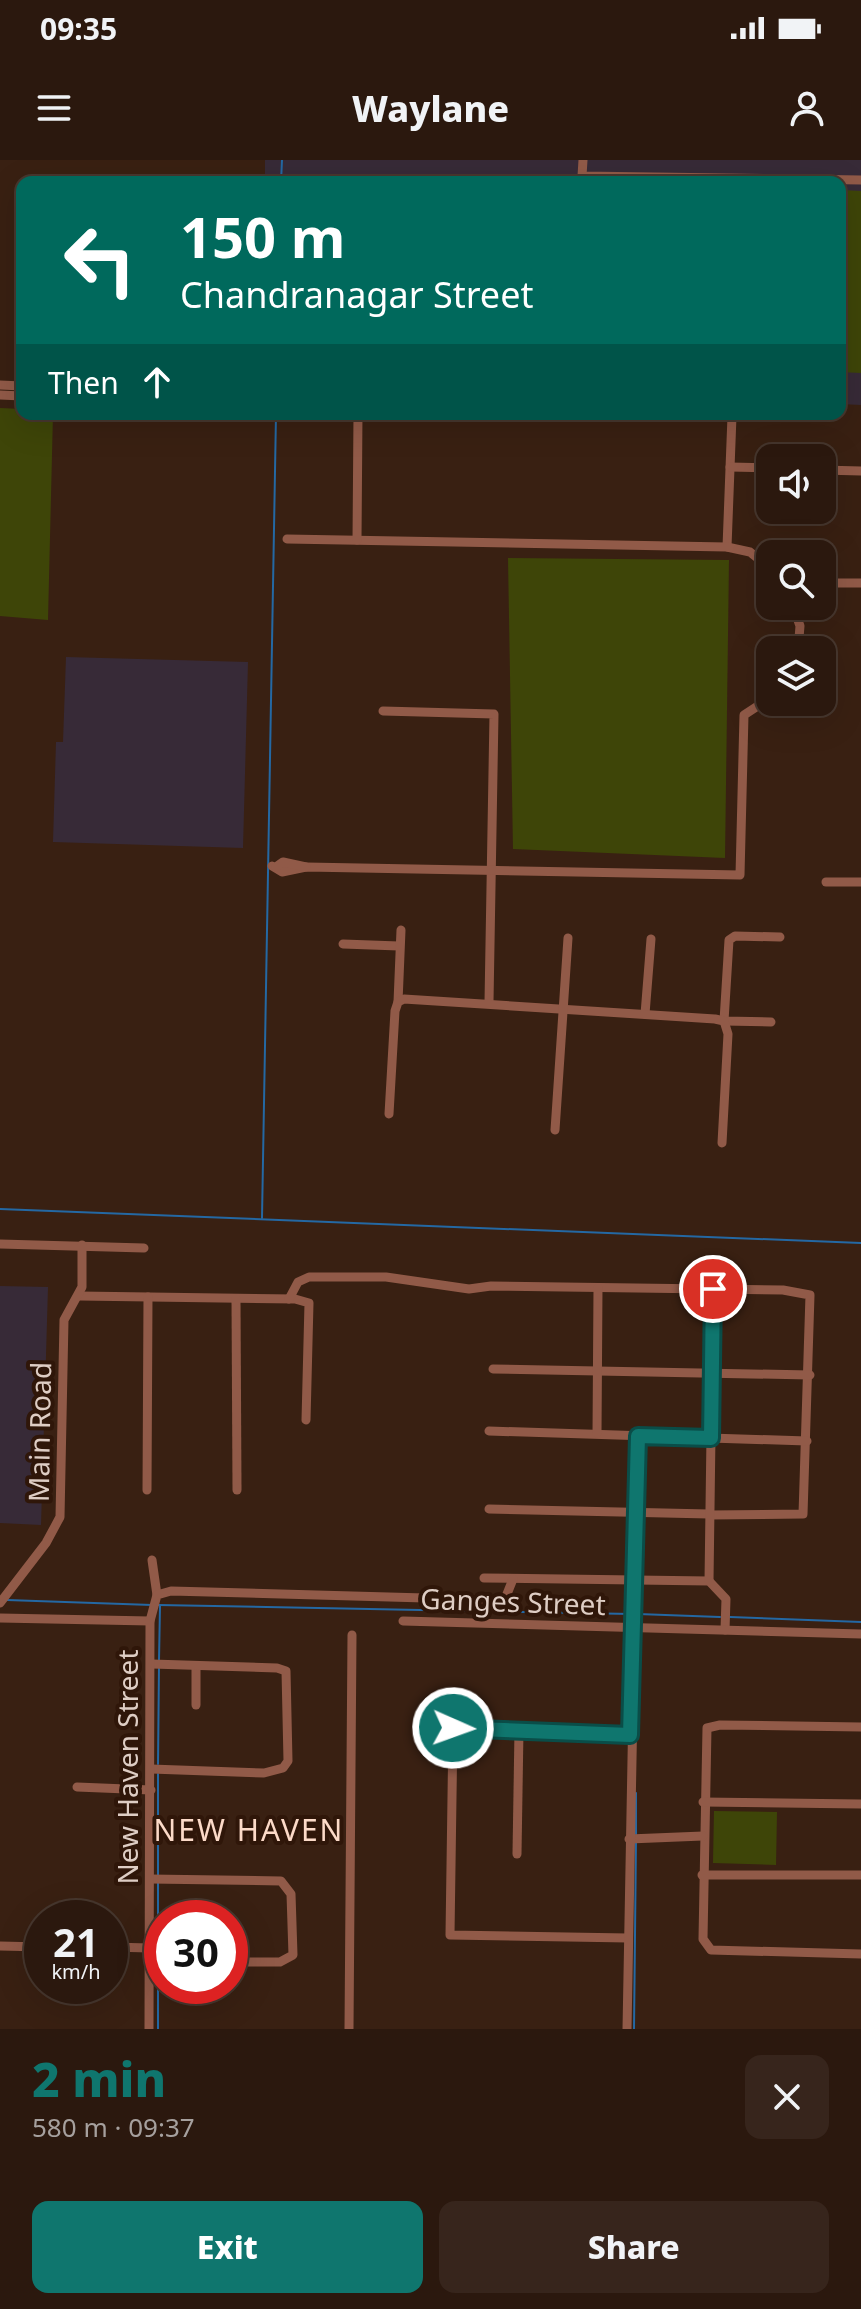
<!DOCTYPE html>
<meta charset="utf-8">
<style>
body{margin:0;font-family:"Noto Sans",sans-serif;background:#37251c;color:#f1f3f6;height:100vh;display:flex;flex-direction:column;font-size:30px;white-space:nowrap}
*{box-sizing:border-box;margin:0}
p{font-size:26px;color:#a6a09e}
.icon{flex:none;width:44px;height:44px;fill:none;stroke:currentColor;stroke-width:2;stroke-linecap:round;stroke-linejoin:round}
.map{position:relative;height:1869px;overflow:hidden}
.side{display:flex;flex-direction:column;background:#2b180e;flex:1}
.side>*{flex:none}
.banner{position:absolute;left:16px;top:16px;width:830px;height:244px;border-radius:16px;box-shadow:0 8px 32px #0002,0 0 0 2px #47372e;background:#00695c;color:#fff;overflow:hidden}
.tools{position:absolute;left:756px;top:284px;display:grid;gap:16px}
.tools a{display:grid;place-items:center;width:80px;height:80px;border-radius:16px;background:#2b180e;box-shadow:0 8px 32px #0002,0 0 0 2px #47372e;font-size:40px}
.speed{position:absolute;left:24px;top:1740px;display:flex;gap:16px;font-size:40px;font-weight:700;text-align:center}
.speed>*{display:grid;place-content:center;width:104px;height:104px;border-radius:50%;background:#2b180e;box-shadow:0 8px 32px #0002,0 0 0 2px #47372e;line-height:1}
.speed small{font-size:20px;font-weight:400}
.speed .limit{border:12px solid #d22;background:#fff;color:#111}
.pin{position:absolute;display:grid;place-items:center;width:68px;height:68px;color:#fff;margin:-34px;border:4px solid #fff;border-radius:50%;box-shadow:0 2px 8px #0007}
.me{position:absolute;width:88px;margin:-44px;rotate:92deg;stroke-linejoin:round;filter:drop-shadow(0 0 6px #0008)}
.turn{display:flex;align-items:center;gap:28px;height:168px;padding:0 32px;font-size:36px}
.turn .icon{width:104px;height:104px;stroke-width:2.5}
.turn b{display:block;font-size:56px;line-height:68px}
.then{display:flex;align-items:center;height:76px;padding:0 32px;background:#0003;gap:16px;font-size:30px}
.round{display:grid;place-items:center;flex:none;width:84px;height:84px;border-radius:16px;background:#37251c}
.summary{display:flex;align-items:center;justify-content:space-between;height:136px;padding:0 32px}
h1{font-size:48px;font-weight:800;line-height:60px;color:#0f766e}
.button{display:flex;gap:16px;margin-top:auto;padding:16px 32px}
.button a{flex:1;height:92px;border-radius:16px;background:#0f766e;color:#fff;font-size:32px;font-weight:800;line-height:92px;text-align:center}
.button a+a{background:#37251c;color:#f1f3f6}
.status{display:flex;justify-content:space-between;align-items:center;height:56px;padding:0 40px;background:#2b180e;direction:ltr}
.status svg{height:22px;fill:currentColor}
header{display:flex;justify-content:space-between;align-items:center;height:104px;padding:0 32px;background:#2b180e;font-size:36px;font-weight:800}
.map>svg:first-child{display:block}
</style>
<div class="status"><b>09:35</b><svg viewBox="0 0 49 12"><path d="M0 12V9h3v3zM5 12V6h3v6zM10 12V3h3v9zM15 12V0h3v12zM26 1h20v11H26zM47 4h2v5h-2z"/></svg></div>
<header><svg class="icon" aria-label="menu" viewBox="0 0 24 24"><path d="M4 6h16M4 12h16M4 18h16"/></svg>Waylane<svg class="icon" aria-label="person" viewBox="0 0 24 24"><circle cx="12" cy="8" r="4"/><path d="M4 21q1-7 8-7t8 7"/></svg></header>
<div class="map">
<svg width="861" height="1869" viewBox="0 0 861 1869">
<rect width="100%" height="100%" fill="#392012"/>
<path fill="#3d2927" d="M70 15 204 17V22H70Z"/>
<g fill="#372a37">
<path d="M265 0H861V245L840 244V22H265Z"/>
<path d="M66 497 248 502 243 688 53 682 56 582H63Z"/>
<path d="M0 1126 48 1127 41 1365 0 1363Z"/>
</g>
<g fill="#3e4508">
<path d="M840 30 861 31V213L840 212Z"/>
<path d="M0 248 22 249V254H53L48 460 0 456Z"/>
<path d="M508 398 729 400 725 698 513 689Z"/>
<path d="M714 1651 777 1652 776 1705 713 1703Z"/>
</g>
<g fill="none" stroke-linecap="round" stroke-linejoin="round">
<g stroke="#2468a3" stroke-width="2">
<path d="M281 22 282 0"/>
<path d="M0 1049 861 1083"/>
<path d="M262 1058 276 254"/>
<path d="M7 1440 152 1445"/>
<path d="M158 1445 632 1454"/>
<path d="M638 1454 720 1457"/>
<path d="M730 1457 861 1462"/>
<path d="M159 1500 160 1446"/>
<path d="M158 1604 159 1506"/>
<path d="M158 1614V1716"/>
<path d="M636 1675V1633"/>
<path d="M158 1722V1800"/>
<path d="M158 1806V1869"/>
<path d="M634 1869 636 1681"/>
</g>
<g stroke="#915a48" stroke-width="9">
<path d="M583 0 582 16 861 20"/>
<path d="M0 225 22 226"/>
<path d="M0 235 22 236"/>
<path d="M693 254 732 256 727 387"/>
<path d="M730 307 770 308"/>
<path d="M822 310 861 311"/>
<path d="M287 379 727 387 750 392 770 408"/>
<path d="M357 380 358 254"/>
<path d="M822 423H861"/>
<path d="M793 446 800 466 798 490"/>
<path d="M383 551 494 554 489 842"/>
<path d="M272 706 282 712 306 707 740 715 744 555 770 538"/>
<path d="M276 707 283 702 306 707"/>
<path d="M826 722H861"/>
<path d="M343 784 399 786"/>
<path d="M398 842 401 770"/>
<path d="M645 854 651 779"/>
<path d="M771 862 724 861 729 780 735 776 780 777"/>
<path d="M389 954 395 851 398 842 404 839 715 859 724 861 728 874 722 983"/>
<path d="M555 970 568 778"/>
<path d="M0 1084 144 1088"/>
<path d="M79 1136 295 1139 309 1143 306 1260"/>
<path d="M236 1139 237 1330"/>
<path d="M289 1139 298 1122 309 1117H386L469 1129 491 1126 783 1130 810 1135 803 1354 709 1355"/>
<path d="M493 1209 810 1215"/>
<path d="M489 1271 807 1281"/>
<path d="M597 1273 598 1128"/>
<path d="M147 1330 148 1137"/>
<path d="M489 1349 709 1354"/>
<path d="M152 1400 157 1435"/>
<path d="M484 1418 709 1421 726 1439 725 1470"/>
<path d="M709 1421 713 1129"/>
<path d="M0 1443 46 1383 60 1357 64 1160 82 1127V1085"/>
<path d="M0 1458 150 1461"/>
<path d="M403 1461 861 1474"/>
<path d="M196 1545V1506"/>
<path d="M861 1567 720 1565 707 1568 703 1779 711 1790 861 1794"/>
<path d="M151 1609 264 1613 283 1608 288 1601 286 1511 277 1508 152 1504"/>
<path d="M77 1627 151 1630"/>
<path d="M703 1642 861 1644"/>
<path d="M629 1679 703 1676"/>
<path d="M517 1694 519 1570"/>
<path d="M702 1715H861"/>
<path d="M150 1719 281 1721 291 1734 293 1795 280 1802H230"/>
<path d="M628 1778 450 1775 453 1568 630 1575"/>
<path d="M0 1786 42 1787"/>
<path d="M110 1787 150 1788"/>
<path d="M150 1802H162"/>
<path d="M149 1869 150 1461 157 1435 171 1431 497 1440 505 1439 513 1419"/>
<path d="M349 1869 352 1475"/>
<path d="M627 1869 638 1276"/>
</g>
</g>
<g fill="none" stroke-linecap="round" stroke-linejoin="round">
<defs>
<path id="route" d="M453 1568 630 1575 638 1276 711 1278 713 1129"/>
</defs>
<use href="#route" stroke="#0a4d48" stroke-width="20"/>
<use href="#route" stroke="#0f766e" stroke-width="14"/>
</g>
<g text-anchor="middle" stroke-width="8" stroke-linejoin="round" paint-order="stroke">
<g font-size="28" fill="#decdc4" stroke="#2f1609">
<text transform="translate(40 1272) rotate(-89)" y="10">Main Road</text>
<text transform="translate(513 1442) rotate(2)" y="10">Ganges Street</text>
<text transform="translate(128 1607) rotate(-90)" y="10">New Haven Street</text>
</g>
<g font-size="30" letter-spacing="2" fill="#fcdac8" stroke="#2f1609">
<text x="249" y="1681">NEW HAVEN</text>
</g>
</g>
</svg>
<div class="tools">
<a><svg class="icon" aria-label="sound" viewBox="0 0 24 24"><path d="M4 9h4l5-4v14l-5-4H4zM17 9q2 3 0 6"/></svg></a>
<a><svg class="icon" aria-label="search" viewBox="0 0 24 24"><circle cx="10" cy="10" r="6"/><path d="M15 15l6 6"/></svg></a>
<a><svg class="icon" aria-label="layers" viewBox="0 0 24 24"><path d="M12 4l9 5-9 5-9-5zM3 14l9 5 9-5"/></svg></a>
</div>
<div class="speed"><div>21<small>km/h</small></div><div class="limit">30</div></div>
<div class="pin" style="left:713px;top:1129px;background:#d93025"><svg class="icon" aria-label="arrive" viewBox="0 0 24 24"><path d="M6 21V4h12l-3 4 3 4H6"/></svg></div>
<svg class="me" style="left:453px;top:1568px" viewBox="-20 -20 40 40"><circle r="17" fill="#0f766e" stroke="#fff" stroke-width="3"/><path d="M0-11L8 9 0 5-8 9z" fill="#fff"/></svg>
<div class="banner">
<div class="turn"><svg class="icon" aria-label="left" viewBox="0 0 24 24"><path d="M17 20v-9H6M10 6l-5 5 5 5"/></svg><div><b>150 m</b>Chandranagar Street</div></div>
<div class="then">Then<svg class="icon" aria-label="ahead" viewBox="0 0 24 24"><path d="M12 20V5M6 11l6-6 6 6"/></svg></div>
</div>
</div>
<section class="side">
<div class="summary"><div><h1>2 min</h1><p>580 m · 09:37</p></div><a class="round"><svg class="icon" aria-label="close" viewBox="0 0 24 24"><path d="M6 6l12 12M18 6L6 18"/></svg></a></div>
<div class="button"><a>Exit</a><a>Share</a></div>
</section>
